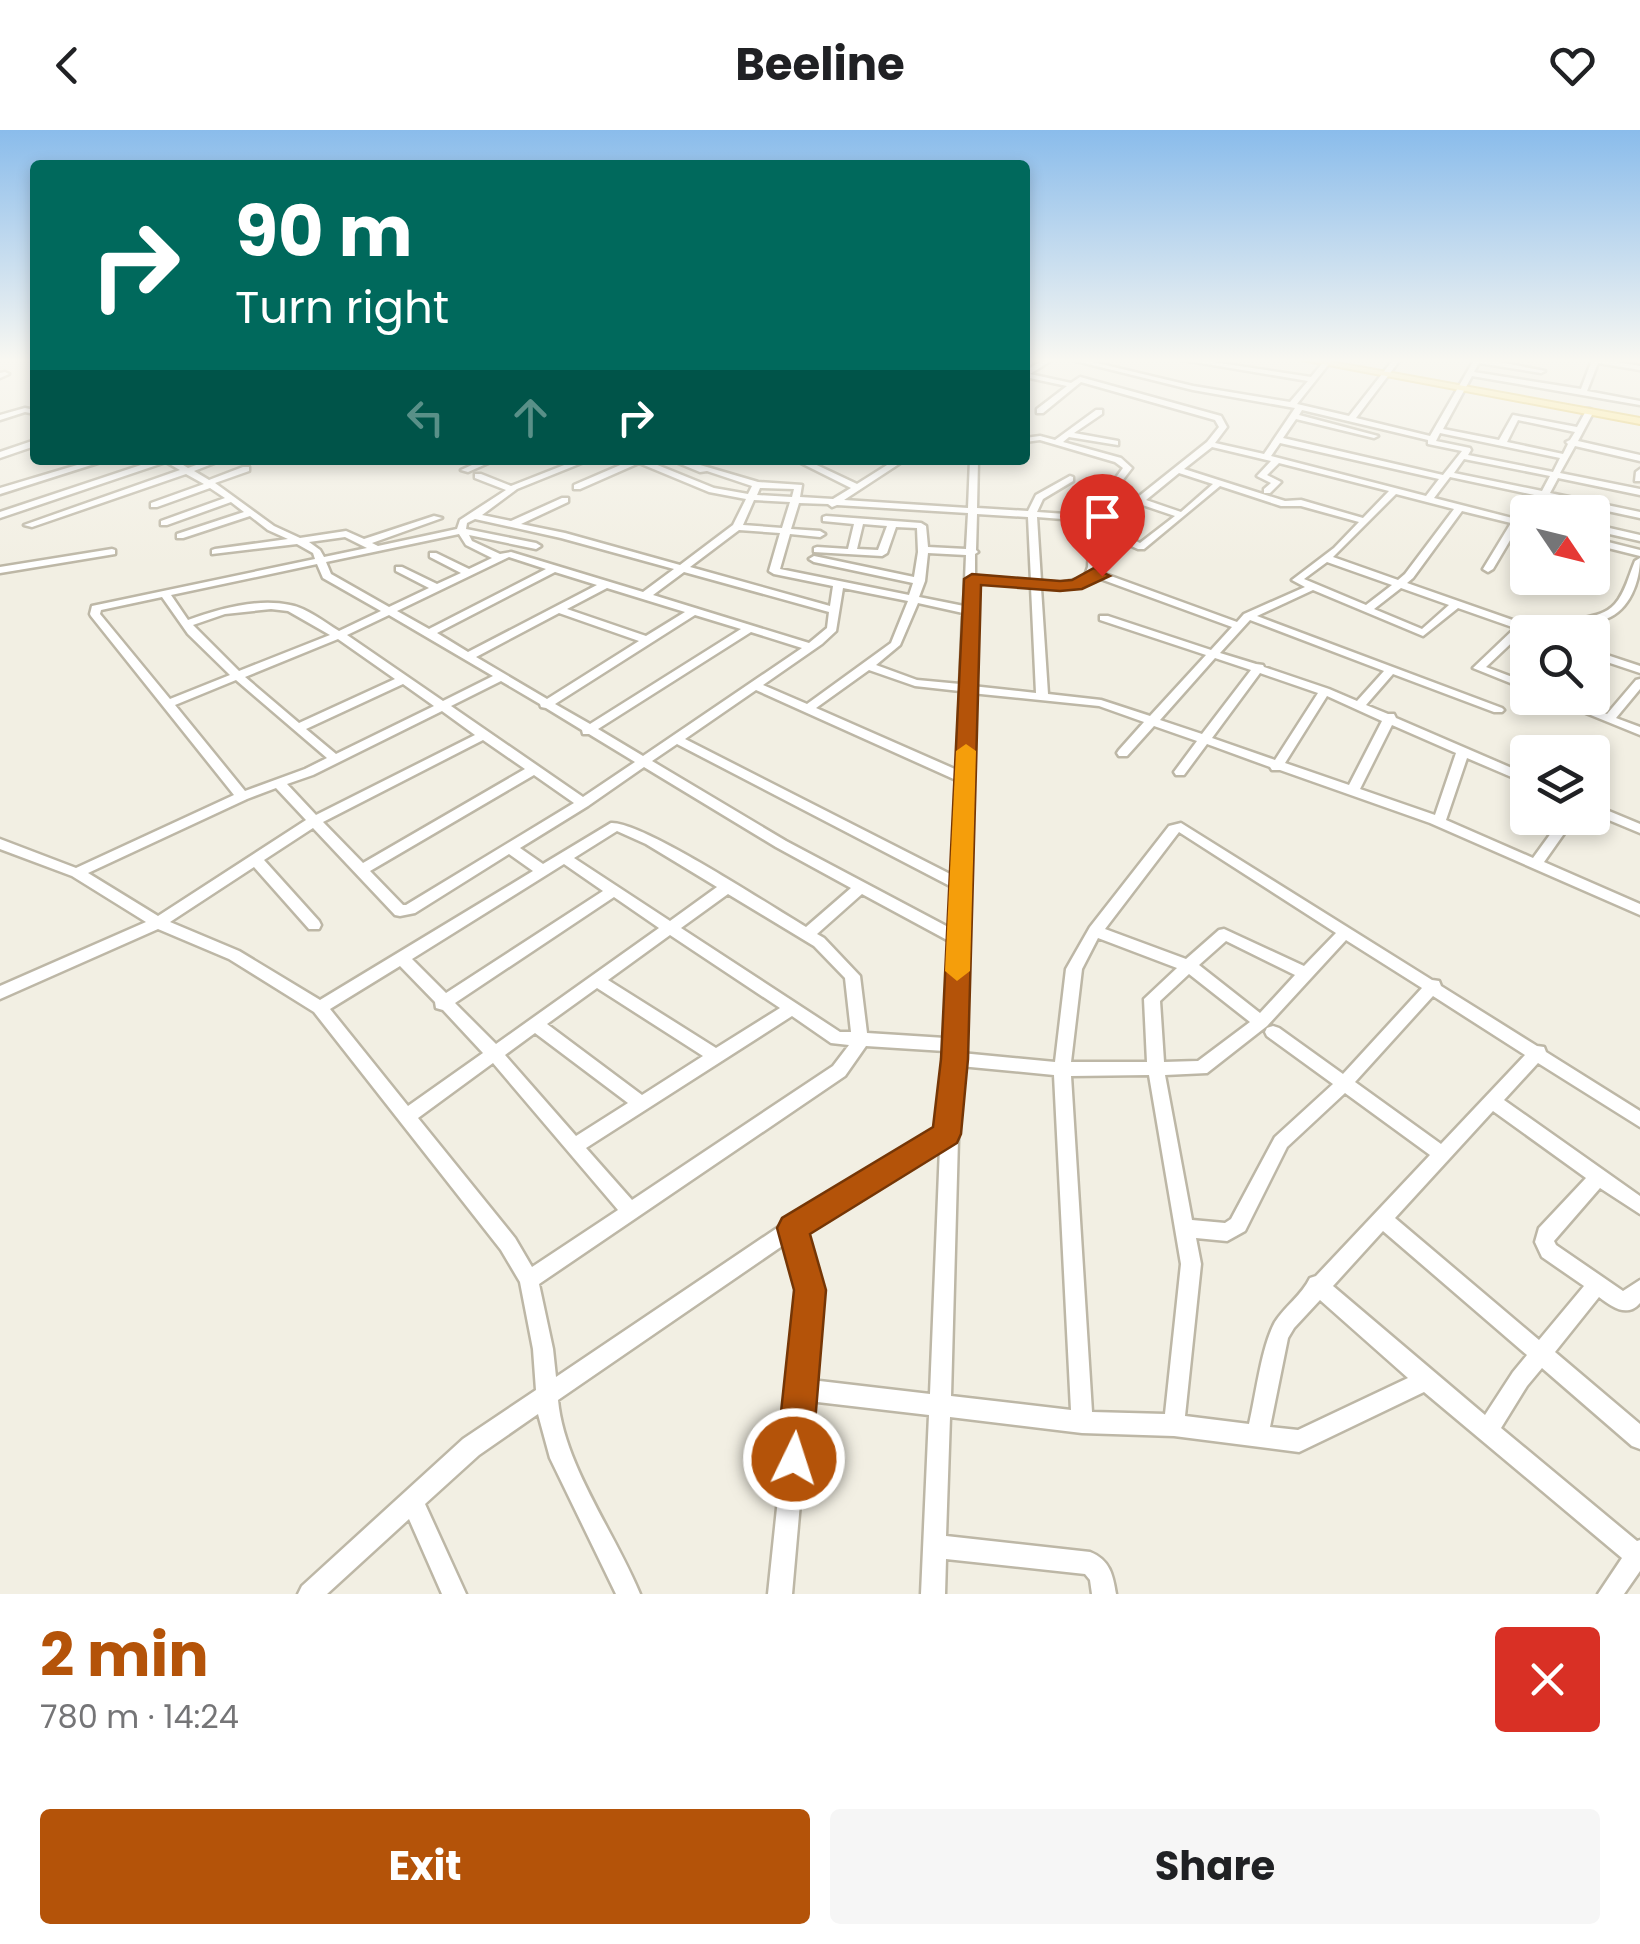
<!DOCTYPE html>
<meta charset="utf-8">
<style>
body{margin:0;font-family:Poppins,sans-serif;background:#f6f6f6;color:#202124;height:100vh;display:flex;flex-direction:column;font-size:38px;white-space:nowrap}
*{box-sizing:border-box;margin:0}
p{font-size:32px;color:#757577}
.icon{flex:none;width:55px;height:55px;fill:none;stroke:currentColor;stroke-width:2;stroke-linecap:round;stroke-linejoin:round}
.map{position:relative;height:1464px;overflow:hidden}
.details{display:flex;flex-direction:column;background:#fff;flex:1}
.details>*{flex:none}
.top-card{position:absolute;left:30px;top:30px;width:1000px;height:305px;border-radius:10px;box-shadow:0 5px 15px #0003;background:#00695c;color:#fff;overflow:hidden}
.needle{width:65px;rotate:125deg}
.fabs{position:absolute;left:1510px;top:365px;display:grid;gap:20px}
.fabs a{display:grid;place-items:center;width:100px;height:100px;border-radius:10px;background:#fff;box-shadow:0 5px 15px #0003;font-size:50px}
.pin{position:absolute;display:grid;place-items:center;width:85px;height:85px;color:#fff;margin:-102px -42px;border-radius:50% 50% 50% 0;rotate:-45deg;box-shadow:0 0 10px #0007}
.pin .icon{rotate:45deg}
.me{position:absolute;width:110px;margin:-55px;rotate:4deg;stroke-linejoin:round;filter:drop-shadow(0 0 8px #0008)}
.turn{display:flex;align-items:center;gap:35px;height:210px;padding:0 40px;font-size:45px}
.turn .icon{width:130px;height:130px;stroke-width:2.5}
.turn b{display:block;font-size:70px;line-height:85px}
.lanes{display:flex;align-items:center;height:95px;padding:0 40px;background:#0003;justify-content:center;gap:50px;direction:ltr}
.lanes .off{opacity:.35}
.round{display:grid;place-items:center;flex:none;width:105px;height:105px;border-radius:10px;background:#f6f6f6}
.headline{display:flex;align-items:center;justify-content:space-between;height:170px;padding:0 40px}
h1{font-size:60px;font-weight:700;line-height:75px;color:#b45309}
.button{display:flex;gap:20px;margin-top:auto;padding:20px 40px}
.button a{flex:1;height:115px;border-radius:10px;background:#b45309;color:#fff;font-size:40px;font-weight:700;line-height:115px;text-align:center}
.button a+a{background:#f6f6f6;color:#202124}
header{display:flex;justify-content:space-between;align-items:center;height:130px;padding:0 40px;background:#fff;font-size:45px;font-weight:700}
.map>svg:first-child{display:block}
</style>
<header><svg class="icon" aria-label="back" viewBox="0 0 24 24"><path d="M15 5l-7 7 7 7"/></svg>Beeline<svg class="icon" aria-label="heart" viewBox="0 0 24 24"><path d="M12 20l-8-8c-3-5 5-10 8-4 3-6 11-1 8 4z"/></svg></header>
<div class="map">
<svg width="1640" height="1464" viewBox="0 0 1640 1464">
<rect width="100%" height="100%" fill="#f2efe3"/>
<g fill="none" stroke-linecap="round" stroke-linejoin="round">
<defs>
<g id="minor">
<path d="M1043 230H1052L1030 244 1071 253 1080 247 1221 286 1227 297 1215 313 1264 324 1295 278 1193 260 1072 230H1084L1193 256 1290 272 1308 251 1183 230H1200L1311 247 1325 230H1332L1297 274 1349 286 1393 230H1400L1356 288 1430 306 1474 230H1489L1545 241 1541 243 1479 233 1474 242 1581 259 1592 230H1606L1640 236V240L1598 233 1587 261 1640 271V275L1472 246 1443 299 1499 310 1513 285 1577 297 1587 279H1590L1594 281 1578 311 1640 325V331L1575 316 1560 343 1640 359V365L1558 348 1550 363 1640 382V388L1547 368 1539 382H1531L1539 366 1450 347 1434 368 1528 392V398L1519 395 1493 439 1488 442 1483 439 1511 393 1462 381 1413 448 1407 453 1541 500 1542 502 1524 501 1486 537 1528 553V560L1473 538 1515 498 1458 478 1423 506 1313 460 1257 486 1502 578 1504 580 1502 582H1494L1393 544 1366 575 1388 584H1394L1396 588 1528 645V654L1467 628 1446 690 1533 728 1562 688H1575L1544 732 1640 774V785L1430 693 1280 640H1272L1270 637 1207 614 1184 645H1176L1174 642 1197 611 1154 596 1127 626H1119L1117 623 1119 620 1144 592 1099 576 971 563 969 646 971 649 969 652 961 911 963 915 961 923 1055 932 1066 839 1090 797 1169 696 1181 693 1432 850 1439 851 1441 856 1537 916 1544 917 1546 922 1640 981V997L1538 933 1504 970 1640 1066V1084L1600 1058 1554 1111 1556 1115 1623 1161 1640 1150V1173C1627 1188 1612 1177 1599 1167L1555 1222 1640 1294V1319L1632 1316 1542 1238 1527 1256 1501 1298 1637 1411 1640 1410V1441L1624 1464H1598L1622 1428 1424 1262 1299 1322 1174 1306 1082 1303 950 1287 946 1406 1090 1422C1110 1430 1113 1445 1116 1464H1092L1090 1450 1085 1444 946 1429 945 1464H921L929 1285 809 1271 792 1464H768L800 1159 788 1112 558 1270C564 1335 615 1403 640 1464H616L550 1328 538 1284 479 1325 425 1374 466 1464H442L409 1389 327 1464H298L302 1456 463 1309 536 1260 533 1219 520 1152 501 1120 314 882 229 829 158 799 0 869V856L146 792 72 746 0 719V709L76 738 234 665 91 486 90 484 92 476 315 429 313 423 297 414 212 424V420L215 419 288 409 268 400 250 386 183 408H177V404L244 382 231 372 167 395H161V391L225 368 210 358 157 377H151V373L204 354 186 344 32 397 24 395 180 340 166 332 0 388V382L156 330H175L188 338 210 330H222L194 341 209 350 243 337H249V341L215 353 274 396 300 408 346 401 364 409 434 386 442 388 372 413 378 416 457 399 460 390 506 360 475 348V344H481L511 356 577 330H589L517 359 482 385 511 391 562 368H568V372L521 394 565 403 680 435 733 395 746 369 709 362 639 333 580 359H574V355L632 330H645L714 358 748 364 752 356 707 341 700 342 671 330H683L758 352 802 355 800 367 833 369 851 358 795 330H806L857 354 895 330H905L844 370 968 378 970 330H978L977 378 1028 381 1036 365 1070 346 1073 347V351L1043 369 1037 382 1080 385 1140 413 1175 386 1107 363 1106 361 1123 338 1115 332 1040 310 1025 312V308L1040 306 1055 310 1096 280H1102V284L1074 303 1118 311V315L1069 307 1063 312 1121 328 1132 338 1115 360 1138 367 1207 312 1219 297 1215 290 1081 252 1043 283H1037V279L1067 256 1025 247V241ZM1302 280 1428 310V314L1462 321 1443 345 1283 308 1296 289 1374 308 1378 306 1299 285ZM1518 290 1575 302 1570 310 1566 312 1568 314 1563 324 1507 312ZM1440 303 1560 328 1553 342 1468 325 1471 320 1470 318 1436 311ZM1280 313 1439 349 1426 366 1271 326ZM1212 317 1271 331 1257 346 1271 353 1264 359V363H1270L1281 352 1267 345 1279 333 1389 361 1363 388 1301 370 1285 371 1184 339ZM1464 329 1550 346 1542 361 1454 343ZM1179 343 1213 354 1181 382 1146 370ZM1220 356 1281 376H1301L1359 392 1334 418 1292 450 1305 457 1244 484 1237 492 1097 441 1098 401 1138 419H1144ZM760 358 794 359 792 367 757 365ZM1396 364 1454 379 1405 444 1398 450 1333 427ZM754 370 790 372 782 398 743 395ZM799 373 828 374 832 377 837 375 968 383 966 419 928 417 926 396 921 393 826 386 823 387V391L854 394 848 419 817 417 814 418V422L882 426 887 423 896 397 917 398 918 422 914 447 814 426 809 429 814 432 913 453 909 465 780 439 790 404 820 407 825 404 820 401 791 399ZM977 384 1028 387 1031 451 975 446V424L978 422 976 420ZM1037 387 1075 390 1090 397 1088 437 1084 448 1060 453 1041 451ZM475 389 561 408 674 439 643 462 511 422 500 424 472 411 469 405 536 419 541 416 536 413 466 399 467 393ZM863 394 887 396 878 420 857 419ZM739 400 780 403 769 441 774 444 833 456 830 476 690 437ZM459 404 466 415 492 428 469 439 436 423H430V427L461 443 437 454 402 437H396V441L429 458 389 477 331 444 326 432ZM345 407 367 418 324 427 320 420 309 412ZM928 423 966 425 964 476 919 467 925 451ZM509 427 546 439 429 499 397 481ZM1327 432 1392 455 1366 475 1304 449ZM317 434 323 448 381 481 339 501C324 492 307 478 290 475 257 468 219 479 188 490L171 465ZM555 442 597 455 468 522 437 503ZM684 442 829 482 827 498 809 513 653 465ZM1095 447 1232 497 1211 520 1108 486H1100V490L1206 525 1150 586 1101 570 1048 564 1041 458 1060 459 1092 452ZM975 452 1031 457 1036 563 972 556 974 483 976 481 974 479ZM607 458 685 482 646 506 567 479ZM843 458 908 471 891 513 807 574 763 555 822 514 836 501ZM1401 458 1449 475 1422 499 1374 479ZM162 467 188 504 230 545 170 569 100 484 101 480ZM918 473 963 483 960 554 917 550 876 535 900 515ZM271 479 288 481 330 505 239 541 193 495 225 484ZM559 483 639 511 547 569 476 527ZM389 485 493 546 443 571 347 505ZM695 485 741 499 590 594 555 574ZM1250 490 1384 541 1357 571 1329 559 1264 537 1263 535 1256 534 1220 523ZM751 502 802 518 643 626 598 599ZM338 509 395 549 299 593 245 547ZM1215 528 1251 540 1202 604 1160 590ZM869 540 915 556 960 561 957 640 816 578ZM1260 543 1318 563 1275 630 1212 608ZM236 550 327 628 305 639 245 661 175 575ZM501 551 540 574 541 577 546 578 582 600 583 604H589L635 632 583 667 451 576ZM403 554 434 576 336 624 306 599ZM756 560 956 650 952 745 685 609ZM1327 566 1382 591 1349 655 1285 633ZM442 581 475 605 316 685 287 654 313 645ZM1392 595 1456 623 1435 685 1360 659ZM483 610 525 639 363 733 323 692ZM677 614 952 757 950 798 786 711 652 631ZM644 637 776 717 851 758 806 797C772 777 642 691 611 693L543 734 520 718 588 676ZM534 645 574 673 406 775H403L370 741ZM276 658 306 690 158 786 88 743 247 669ZM313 698 395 785 400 786 415 783 509 724 533 741 320 870 239 821 170 792 254 737 309 799H319L321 795 319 791 264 730ZM617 701 646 714 717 757 670 791 574 728ZM1179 702 1336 803 1304 836 1224 799 1219 800 1186 829 1105 799ZM564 734 603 761 446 863 412 829ZM728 764 814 816 845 848 851 902H840L681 798ZM862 764 949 811 945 908 867 903 860 846 824 808 817 804ZM614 767 659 798 496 914 455 873ZM670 805 780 878 716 918 608 850ZM1098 808 1177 838 1144 869 1147 932H1071L1082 839ZM1346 810 1422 858 1343 944 1279 898 1273 896 1267 898 1265 902 1267 906 1333 954 1275 1007 1231 1089 1225 1093 1192 1090 1165 945 1207 943 1267 896ZM1226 811 1295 845 1260 883 1199 835ZM400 836 435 872 436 878 443 880 483 923 408 976 330 879ZM1189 844 1250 892 1198 931 1164 932 1160 871ZM597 858 703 926 642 965 547 894ZM1433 866 1525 925 1441 1014 1355 952ZM792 886 831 913 849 915 833 936 632 1070 586 1018ZM535 903 628 973 576 1006 505 925ZM866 916 945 921 941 999 786 1092 556 1247 553 1219 539 1154 845 946ZM493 933 618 1080 532 1137 515 1108 418 988ZM960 936 1054 945 1071 1280 951 1266ZM1149 945 1181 1134 1165 1284 1092 1282 1071 946ZM1345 963 1430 1025 1316 1146 1310 1148C1302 1165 1285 1176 1275 1192 1261 1218 1256 1265 1249 1294L1185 1286 1201 1134 1196 1108 1227 1111 1245 1101 1287 1017ZM1493 981 1586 1048 1539 1098 1535 1112 1542 1127 1584 1156 1539 1210 1395 1088ZM940 1017 930 1264 811 1250 820 1159 803 1102ZM1383 1101 1527 1225 1513 1242 1485 1285 1333 1156ZM1320 1170 1408 1248 1298 1300 1270 1297 1288 1208 1294 1198Z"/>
<path d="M5 242 9 244 0 248V243Z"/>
<path d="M25 278 35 280V284L25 282 0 290V285Z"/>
<path d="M32 311H35V316L0 328V322Z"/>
<path d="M94 330H107L0 364V358Z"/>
<path d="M483 330H495L468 342 461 340Z"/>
<path d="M1640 339V351H1635L1636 342Z"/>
<path d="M1592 394 1640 405V411L1592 400Z"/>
<path d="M1592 408 1640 420V426L1592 414Z"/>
<path d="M112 419 115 420V424L0 443V437Z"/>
<path d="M1640 428C1640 451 1630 480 1606 489 1596 492 1584 492 1574 496 1564 499 1561 502 1551 502 1567 484 1598 493 1615 474 1625 463 1629 445 1635 431Z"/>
<path d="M1550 448H1560L1553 460 1549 461 1544 458Z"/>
<path d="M1592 520 1640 536V543L1592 527Z"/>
<path d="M1640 549V559L1616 588 1640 597V605L1549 568H1564L1607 584 1636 550Z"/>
<path d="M1592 674 1640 694V703L1592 683Z"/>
</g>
<path id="major" d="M1302 230H1321L1640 288V294Z"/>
</defs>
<use href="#minor" stroke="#bdb7a6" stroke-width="5"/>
<use href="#major" stroke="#e4c85f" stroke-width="4"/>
<use href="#minor" fill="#fff" fill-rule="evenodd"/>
<use href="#major" fill="#ffe98f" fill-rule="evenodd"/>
</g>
<linearGradient id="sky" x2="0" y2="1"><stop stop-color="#8abceb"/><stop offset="0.53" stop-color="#f9f8f2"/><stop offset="1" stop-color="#f9f8f2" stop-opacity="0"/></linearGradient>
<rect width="1640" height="435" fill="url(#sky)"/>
<path fill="#b45309" stroke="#753606" stroke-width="2.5" d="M1094 438 1110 446 1082 459 1060 461 981 455 968 929 961 1004 957 1013 810 1104 826 1160 812 1329 807 1341 794 1347 781 1341 776 1329 794 1160 777 1098 782 1088 933 997 941 929 964 449 972 444 1060 451 1072 450Z"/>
<path fill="#f59e0b" d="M966 614 976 621 970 841 957 851 945 841 956 621Z"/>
</svg>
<div class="fabs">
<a><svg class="needle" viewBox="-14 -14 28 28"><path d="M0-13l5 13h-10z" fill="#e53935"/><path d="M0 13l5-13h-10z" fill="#757577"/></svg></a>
<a><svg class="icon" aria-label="search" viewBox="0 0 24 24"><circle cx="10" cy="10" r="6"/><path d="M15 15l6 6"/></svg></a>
<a><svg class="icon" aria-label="layers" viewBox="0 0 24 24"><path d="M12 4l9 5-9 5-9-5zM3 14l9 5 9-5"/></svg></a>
</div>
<div class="pin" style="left:1102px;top:446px;background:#d93025"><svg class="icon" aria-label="arrive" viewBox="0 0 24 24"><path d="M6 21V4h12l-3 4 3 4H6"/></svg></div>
<svg class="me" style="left:794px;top:1329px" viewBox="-20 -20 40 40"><circle r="17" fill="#b45309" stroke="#fff" stroke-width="3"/><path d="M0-11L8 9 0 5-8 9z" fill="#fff"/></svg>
<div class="top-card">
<div class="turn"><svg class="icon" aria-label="right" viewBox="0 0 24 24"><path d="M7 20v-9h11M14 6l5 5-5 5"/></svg><div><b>90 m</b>Turn right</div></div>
<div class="lanes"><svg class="icon off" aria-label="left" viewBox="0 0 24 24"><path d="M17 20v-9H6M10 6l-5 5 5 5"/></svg><svg class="icon off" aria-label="ahead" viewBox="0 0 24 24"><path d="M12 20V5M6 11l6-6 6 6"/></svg><svg class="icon" aria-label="right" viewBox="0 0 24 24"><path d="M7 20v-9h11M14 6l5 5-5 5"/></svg></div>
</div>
</div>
<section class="details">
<div class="headline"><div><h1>2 min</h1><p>780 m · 14:24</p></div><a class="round" style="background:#d93025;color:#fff"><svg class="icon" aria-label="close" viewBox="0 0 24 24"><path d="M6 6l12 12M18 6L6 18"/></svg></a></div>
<div class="button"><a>Exit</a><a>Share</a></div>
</section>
